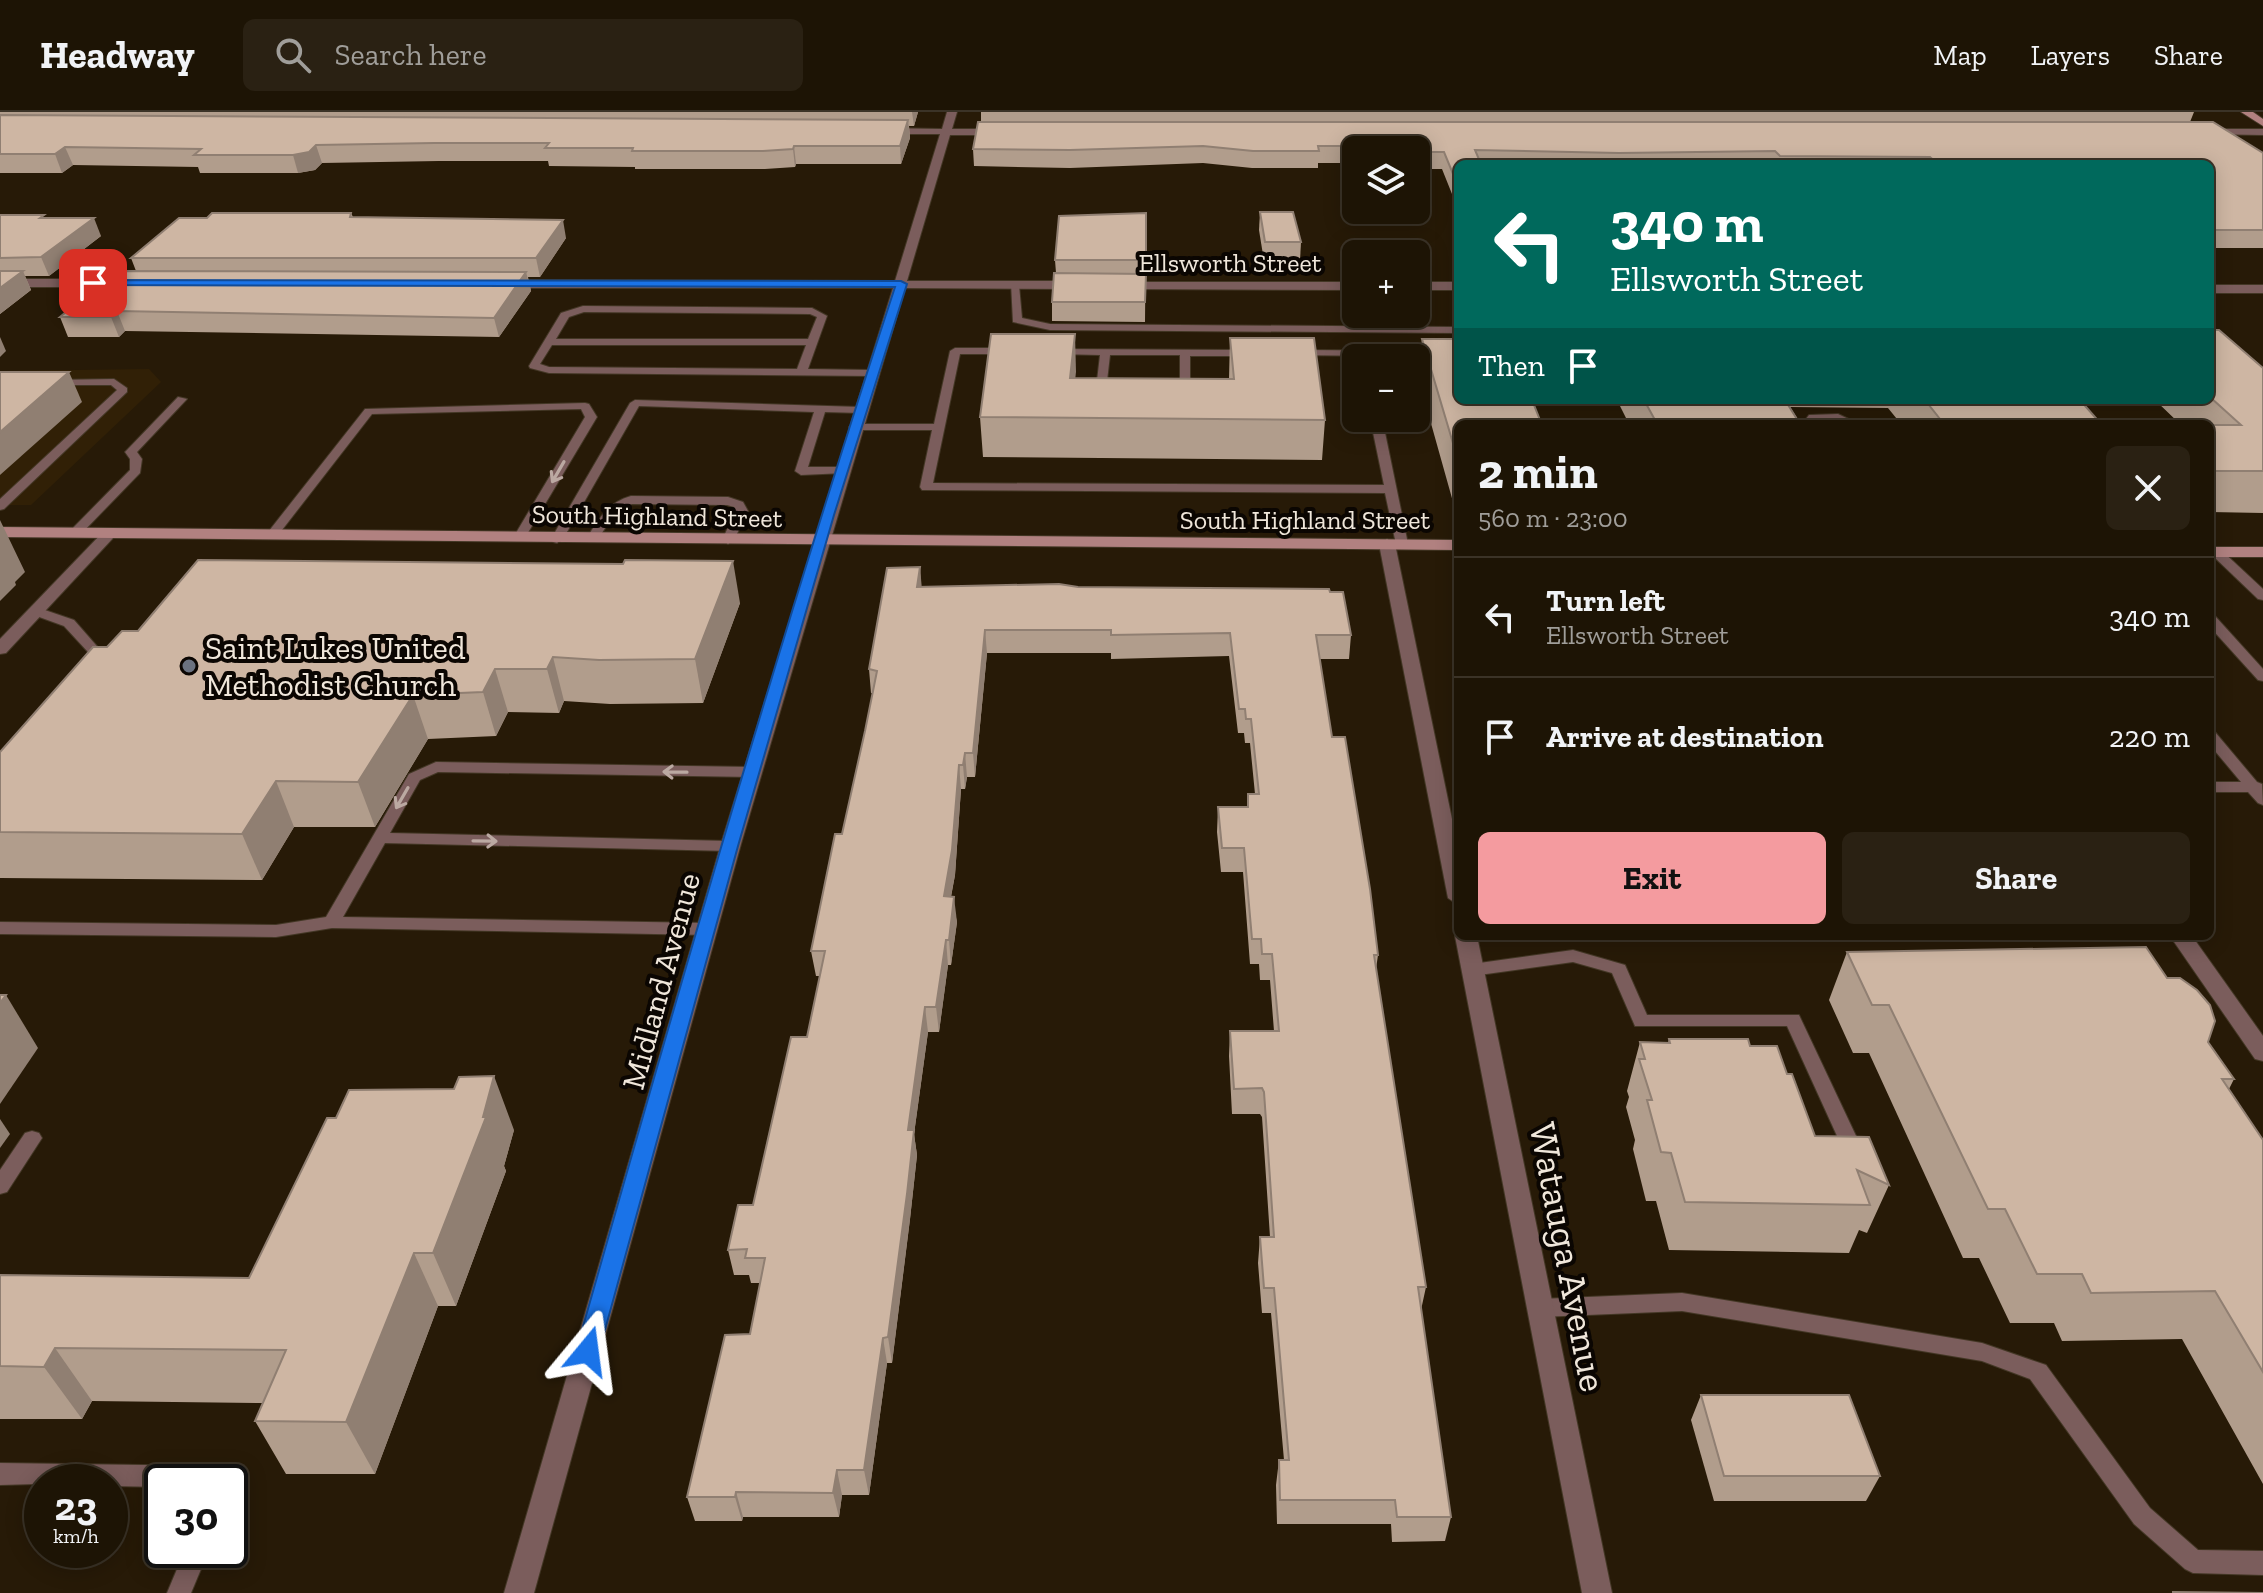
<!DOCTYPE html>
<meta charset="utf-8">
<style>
body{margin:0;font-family:"Zilla Slab",serif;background:#2a2113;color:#f1f3f6;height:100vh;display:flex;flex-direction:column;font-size:30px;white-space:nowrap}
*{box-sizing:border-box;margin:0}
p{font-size:26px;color:#a09e9a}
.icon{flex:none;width:44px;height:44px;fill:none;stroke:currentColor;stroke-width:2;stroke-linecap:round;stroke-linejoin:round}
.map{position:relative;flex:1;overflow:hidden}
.panel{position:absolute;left:1454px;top:308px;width:760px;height:520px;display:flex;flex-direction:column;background:#1d1405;border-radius:12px;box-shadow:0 4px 20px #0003,0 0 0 2px #3b3327}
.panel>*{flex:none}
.banner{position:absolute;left:1454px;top:48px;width:760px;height:244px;border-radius:12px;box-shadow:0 4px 20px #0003,0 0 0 2px #3b3327;background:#00695c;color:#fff;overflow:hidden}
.fabs{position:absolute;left:1342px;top:24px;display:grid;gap:16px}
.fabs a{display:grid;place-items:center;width:88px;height:88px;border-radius:12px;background:#1d1405;box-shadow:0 4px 20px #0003,0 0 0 2px #3b3327;font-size:40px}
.speed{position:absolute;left:24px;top:1352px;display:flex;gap:16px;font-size:40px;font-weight:700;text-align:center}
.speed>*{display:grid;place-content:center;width:104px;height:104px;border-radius:50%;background:#1d1405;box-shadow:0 4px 20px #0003,0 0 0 2px #3b3327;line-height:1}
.speed small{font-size:20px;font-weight:400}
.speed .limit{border:4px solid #111;border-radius:12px;background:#fff;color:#111}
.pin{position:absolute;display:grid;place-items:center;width:68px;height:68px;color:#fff;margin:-34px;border-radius:16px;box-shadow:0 4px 12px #0006}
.me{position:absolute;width:88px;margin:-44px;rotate:16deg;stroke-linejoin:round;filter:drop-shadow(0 0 6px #0008)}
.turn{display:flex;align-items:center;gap:28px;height:168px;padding:0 24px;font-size:36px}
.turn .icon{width:104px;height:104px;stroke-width:2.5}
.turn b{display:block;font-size:56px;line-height:68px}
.then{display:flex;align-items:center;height:76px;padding:0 24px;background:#0003;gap:16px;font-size:30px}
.round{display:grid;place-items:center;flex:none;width:84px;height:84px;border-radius:12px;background:#2a2113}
.headline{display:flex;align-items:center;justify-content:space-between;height:136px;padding:0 24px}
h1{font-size:48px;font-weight:700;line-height:60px}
.button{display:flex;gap:16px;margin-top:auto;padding:16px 24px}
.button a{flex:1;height:92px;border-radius:12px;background:#f49b9f;color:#111;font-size:32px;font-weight:700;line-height:92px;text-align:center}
.button a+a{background:#2a2113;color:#f1f3f6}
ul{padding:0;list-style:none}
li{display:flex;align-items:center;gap:24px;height:120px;padding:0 24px;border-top:2px solid #3b3327}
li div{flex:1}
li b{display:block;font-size:30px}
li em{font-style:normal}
header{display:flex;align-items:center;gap:48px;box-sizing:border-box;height:112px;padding:0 40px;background:#1d1405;border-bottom:2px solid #3b3327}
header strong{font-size:38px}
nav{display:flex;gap:44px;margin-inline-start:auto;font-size:28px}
.search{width:560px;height:72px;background:#2a2113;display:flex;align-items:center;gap:20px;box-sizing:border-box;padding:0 28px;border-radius:12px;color:#a09e9a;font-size:30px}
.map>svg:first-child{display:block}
</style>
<header>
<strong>Headway</strong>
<div class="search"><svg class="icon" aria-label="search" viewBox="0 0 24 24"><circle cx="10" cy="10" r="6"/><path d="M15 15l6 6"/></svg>Search here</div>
<nav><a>Map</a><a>Layers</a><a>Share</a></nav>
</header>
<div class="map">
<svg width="2263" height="1481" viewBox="0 0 2263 1481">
<rect width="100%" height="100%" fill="#271a07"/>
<path fill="#312006" d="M149 257 161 270 31 393H0V259Z"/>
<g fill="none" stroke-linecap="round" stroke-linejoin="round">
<defs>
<g id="service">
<path d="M1011 171 1019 173 1022 206 1050 212 1458 215V221L1050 218 1013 210Z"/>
<path d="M583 194 812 196 827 204 808 257 873 258 878 261 873 264 549 261 530 256 529 254 561 201ZM584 200 810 202 817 205 808 227H556L569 205ZM552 233H806L797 257 549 255 540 252Z"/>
<path d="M955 236H1008L1013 239 1008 242H960L933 371 1384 373 1370 306H1382L1408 432 1402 436 1396 432 1385 381 922 378 920 375 932 318H855L849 315 855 312H934L950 239Z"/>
<path d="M1052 237 1248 238 1253 241 1248 244H1190V287L1185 290 1180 287V243H1110L1105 286 1100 289 1095 286 1100 243 1056 242 1052 241Z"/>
<path d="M1296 238 1458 239V245L1292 243V239Z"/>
<path d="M114 267 127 276V280L4 397 0 398V387L117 278 111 273H53L49 272V268Z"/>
<path d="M178 285 187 287 137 340 142 347 140 361 78 425H70V419L130 358V347L125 340 127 338Z"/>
<path d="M635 288 861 295 867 298 861 301 825 300 808 355H841L847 359 845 361 801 363 795 359 814 300 639 294 563 427 557 431 553 430 551 427 630 291Z"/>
<path d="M585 291 589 292 597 305 523 429H515L513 426 585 305 581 297 372 302 275 427H267L265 424 365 297Z"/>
<path d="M1838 302 1859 312C1844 312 1831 308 1816 308L1814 312H1802L1809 303Z"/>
<path d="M631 384 728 385 743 390 748 399 734 428 728 432 722 428 736 399 734 395 727 393 632 392C614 398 607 414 596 430H588L586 427C599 407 607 391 631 384Z"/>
<path d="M2216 436 2220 437 2263 477V488L2258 487 2212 443 2210 440Z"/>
<path d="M36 495 74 508 102 540 94 558 89 559 82 555 88 540 64 514 31 502 29 499Z"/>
<path d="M2210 503 2215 504 2263 557V569L2258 568 2210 515Z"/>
<path d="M2210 619 2215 620 2257 670 2262 672 2263 693 2258 691 2248 680H2210V670H2241L2210 633Z"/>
<path d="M436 650 753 655 761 660 753 665 438 660 420 668 390 721 729 729 737 734 729 739 385 731 343 805 708 811 716 817 708 823 332 816 276 825 0 822V810L276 813 326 805 409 662Z"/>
<path d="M1573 838 1625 853 1647 903H1799L1865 1043 1862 1048 1855 1051 1848 1048 1787 914H1635L1612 861 1573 850 1472 864 1466 862 1463 858 1466 854 1472 852Z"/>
<path d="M32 1019 39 1021 42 1026 7 1080 0 1082V1058L25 1021Z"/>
<path d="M1682 1181 1982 1231 2046 1253 2150 1396 2198 1438 2263 1439V1463L2193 1461 2185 1457 2134 1412 2030 1267 1982 1249 1682 1199 1540 1205 1533 1202 1529 1196 1533 1190 1540 1187Z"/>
<path d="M0 1351 216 1354 224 1357 230 1370H162V1375L110 1374V1370L0 1373Z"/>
<path d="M185 1438H209L191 1481H167Z"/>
</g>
<g id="minor">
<path d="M947 0H957L952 17H1003L1008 20 1003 23H950L907 169H1080L1086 173 1080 177 905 176 741 732 534 1481H504L721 732 893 176H504L498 172 504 168 895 169 940 22H883L878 19 883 16 942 17Z"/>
<path d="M2200 17H2263V23L2203 22Z"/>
<path d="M0 167H128L134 171 128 175H0Z"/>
<path d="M1116 170H1356V178L1120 177 1116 176Z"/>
<rect x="1416" y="170" width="42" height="8"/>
<rect x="2210" y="173" width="53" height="8"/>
<path d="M109 417 114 419V425L6 541 0 542V527L104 419Z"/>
<path d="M1387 427 1395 432 1458 736V793L1448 786 1379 432Z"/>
<path d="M1458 820V824H1477L1612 1481H1582L1455 824Z"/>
<path d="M2170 824H2192L2263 924V949L2255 947Z"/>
</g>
<g id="secondary">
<path d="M2241 0H2253L2263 7V14Z"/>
<path d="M0 415 1458 428V438L0 425Z"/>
<rect x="2210" y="435" width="53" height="10"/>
</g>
</defs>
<use href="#service" stroke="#433725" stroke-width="2"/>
<use href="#minor" stroke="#433725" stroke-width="2"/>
<use href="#secondary" stroke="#433725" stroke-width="2"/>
<use href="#service" fill="#7b5d5c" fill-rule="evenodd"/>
<use href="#minor" fill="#7b5d5c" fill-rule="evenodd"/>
<use href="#secondary" fill="#b18180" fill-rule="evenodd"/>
</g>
<g fill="#b19d8c">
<path d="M0 0H918L914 14H909L910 26 901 52H796L795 55 765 57H635V55L549 54 548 49H439L322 51 315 58 298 61H200L198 55 73 53 62 61H0Z"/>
<path d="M981 0H2194L2190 10 2263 41V136H2210V52H1458V97L1442 57H1416V38H1356V51H1318V56H1252L1203 51 1070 56 974 54 973 37 981 10Z"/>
<path d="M1260 100 1301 130 1300 149H1264L1259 118Z"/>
<path d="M351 101 353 105 566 126 540 165H528L531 179 499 225 125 219 119 225H68L60 205 136 159 131 146 207 106Z"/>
<path d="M1146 101 1145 210 1052 209V190L1056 161 1055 148Z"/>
<path d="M0 103 45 106 101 124 49 164H25L31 178 0 202Z"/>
<path d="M2210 218 2263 256V401L2210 400V312H2180L2155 288H2210Z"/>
<path d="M1075 222V266L1229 267 1230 226 1325 308 1322 348 983 345 980 305Z"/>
<path d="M1422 227 1540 308H1627L1617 288H2080L2101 312H2116H1901L1888 296 1790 295 1801 312H1458V397H1455L1418 265Z"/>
<path d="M920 455 921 475 1351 523 1349 547H1319L1332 625 1378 843 1376 857 1426 1175 1421 1198 1451 1405 1445 1429 1392 1430 1391 1412H1277L1276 1373 1279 1348H1284L1271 1201H1262L1258 1151 1260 1125H1270L1262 1005 1260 1002H1232L1229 944 1230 919H1274L1270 868H1260L1259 852H1250L1243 760H1221L1217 720 1218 695H1247L1248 682H1255L1250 631H1245L1244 621H1238L1229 544 1111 547V541H987L975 665H967L965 677H961L955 763 951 785 957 810 951 853H948L939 920H928L914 1022 917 1043 910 1107 892 1251H887L869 1383H842L839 1405H743L742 1409H695L687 1385 750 1222 760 1171H751L749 1163H734L728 1138 753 1093 807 925 820 864H816L811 839 842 722 865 619 873 581H871L869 557Z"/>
<path d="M740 491 703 591 610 592 564 589 559 601 508 600 496 624 428 627 375 715H294L262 768 0 766V640L107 535 138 519Z"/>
<path d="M1674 824H1824L1822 828 1675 826Z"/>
<path d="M1847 840 2208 930 2234 967 2229 977 2263 1028V1372L2182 1227 2062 1229 2054 1211H2010L1979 1146H1963L1869 941H1853L1829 888Z"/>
<path d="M1669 927 1750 934 1787 962 1815 1024 1889 1073 1867 1121 1859 1118 1849 1141 1669 1138 1656 1089H1646L1633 1037 1635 1028 1626 995 1629 985 1627 979 1640 930 1668 931Z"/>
<path d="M514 1018 504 1054 506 1059 456 1194H438L375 1362H286L255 1309 263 1291 92 1289 82 1307H0V1163L249 1166Z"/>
<path d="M1701 1283 1880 1364 1866 1389H1714L1691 1308Z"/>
</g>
<g fill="#907f72">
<path d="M912 0H918L914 14Z"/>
<path d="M908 8 910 26 901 52 900 34Z"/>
<path d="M316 33 322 51 315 58 298 61 293 43Z"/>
<path d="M794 34 796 52 795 55 793 37Z"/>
<path d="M65 35 73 53 62 61 55 42Z"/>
<path d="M94 106 101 124 49 164 41 145Z"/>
<path d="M563 108 566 126 540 165 536 146Z"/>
<path d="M23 159 31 178 0 202V176Z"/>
<path d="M526 160 531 179 499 225 494 206Z"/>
<path d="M117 199 125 219 119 225 111 205Z"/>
<path d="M1075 222 1076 260 1071 305 1070 266Z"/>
<path d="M0 225 6 239 0 245Z"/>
<path d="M69 260 82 290 0 363V320Z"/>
<path d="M0 408 25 460 15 470 16 473 0 489Z"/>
<path d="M733 449 740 491 703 591 695 547Z"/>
<path d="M920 455 922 478 917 475Z"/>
<path d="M985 518 987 541 975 665 973 641Z"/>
<path d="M553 545 564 589 559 601 547 557Z"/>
<path d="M495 557 508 600 496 624 483 580Z"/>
<path d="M413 583 428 627 375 715 358 670Z"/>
<path d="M965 641 967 665 965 677 963 653Z"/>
<path d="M959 653 961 677 955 763 946 810 944 784Z"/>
<path d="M276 669 294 715 262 768 242 722Z"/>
<path d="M954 785 957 810 951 853 949 828Z"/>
<path d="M946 828 948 853 939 920 936 895Z"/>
<path d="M6 883 38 936 0 992V891Z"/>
<path d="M925 895 928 920 914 1022 917 1043 910 1107 892 1251 888 1225 908 1018Z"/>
<path d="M494 964 514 1018 504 1054 506 1059 456 1194 433 1141 483 1005Z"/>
<path d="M0 1007 10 1022 0 1036Z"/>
<path d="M414 1141 438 1194 375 1362 346 1310Z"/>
<path d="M883 1226 887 1251 869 1383 864 1358Z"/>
<path d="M55 1236 92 1289 82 1307 44 1255Z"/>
<path d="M837 1358 842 1383 839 1405 833 1381Z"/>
<path d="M736 1380 743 1405 742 1409 735 1385Z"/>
</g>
<g fill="#ceb6a3" stroke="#907f72" stroke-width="2">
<path d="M0 3 908 8 900 34H794L793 37 763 39H632L633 36H545L549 31H434L316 33 309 40 293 43H194L201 37 65 35 55 42H0Z"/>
<path d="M978 10H2213L2263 41V118H2210V52H1938L1930 45 1780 44 1775 39 1619 41 1475 38 1481 52H1458V74L1444 40H1416V38H1396L1395 36 1380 34H1318L1319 39H1253L1203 34 1070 38 973 37Z"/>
<path d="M1260 100H1293L1301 130H1265Z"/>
<path d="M212 101H351L350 105 563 108 536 146H131L179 106H207Z"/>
<path d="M1146 101V148H1055L1059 104Z"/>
<path d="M0 103H44L40 106H94L41 145 0 146Z"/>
<path d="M0 159H23L0 176Z"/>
<path d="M115 159 526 160 494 206 117 199 111 205H60Z"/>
<path d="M1054 161 1146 162 1145 190H1052Z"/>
<path d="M2210 218H2219L2263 256V359H2210V313H2241L2210 285Z"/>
<path d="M991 222H1075L1070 266 1234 267 1230 226H1314L1325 308 980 305Z"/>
<path d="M1422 227H1458V288H1532L1540 308H1655L1644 288H1785L1800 312H1458V348Z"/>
<path d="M0 260H69L0 320Z"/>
<path d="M1925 288H2080L2101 312H2116H1944Z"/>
<path d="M198 448 623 452 625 448 733 449 695 547 599 548 553 545 547 557H495L483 580 413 583 358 670 276 669 242 722 0 720V640L93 535H107L122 519H138Z"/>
<path d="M920 455 917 475 1059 472 1078 475 1329 477 1330 480H1343L1351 523H1316L1332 625H1345L1370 777 1378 843H1374L1426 1175H1418L1451 1405H1397L1395 1388H1280L1279 1348H1289L1274 1176H1264L1260 1125H1274L1264 980 1262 976 1234 977 1230 919H1279L1272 842H1262L1261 827H1252L1244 736H1222L1218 695H1248V682H1259L1251 607H1246L1245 597H1239L1230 521 1111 523V518H985L973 641H965L963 653H959L952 738 944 784 954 785 949 828H946L936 895H925L908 1018H914L907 1082 888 1225 883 1226 864 1358H837L833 1381 736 1380 735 1385H687L725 1223 750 1222 765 1146H745L747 1137 728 1138 738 1093H753L791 925H807L825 839H811L835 722H842L865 619 877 559 869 557 887 456Z"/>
<path d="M2146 835 2167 866H2180L2197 878 2210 893 2215 909 2208 930 2234 967H2222L2263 1028V1260L2215 1179 2091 1181 2082 1162H2037L2005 1097H1988L1889 893H1872L1847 840Z"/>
<path d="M0 883H6L0 891Z"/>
<path d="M1669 927H1748L1750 934H1777L1787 962H1792L1815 1024 1869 1025 1889 1073 1857 1058 1870 1093 1685 1090 1671 1041 1661 1040 1647 988H1652L1639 947H1645L1640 930 1670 931Z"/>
<path d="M494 964 483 1005H486L433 1141H414L346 1310 255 1309 286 1238 55 1236 44 1255 0 1254V1163L249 1166 327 1006H336L349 978 454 977 459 965Z"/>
<path d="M1701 1283H1849L1880 1364H1724Z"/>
<path d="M2173 1480 2263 1481H2173Z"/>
</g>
<defs><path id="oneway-shaft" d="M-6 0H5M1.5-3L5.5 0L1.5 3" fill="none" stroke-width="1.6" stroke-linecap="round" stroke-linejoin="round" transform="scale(2)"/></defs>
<g stroke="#bba9a2">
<use href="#oneway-shaft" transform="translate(558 360) rotate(120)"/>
<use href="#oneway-shaft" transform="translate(675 660) rotate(-179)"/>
<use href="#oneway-shaft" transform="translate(402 686) rotate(120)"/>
<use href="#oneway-shaft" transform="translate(485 729) rotate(1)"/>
</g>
<path fill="#1a73e8" stroke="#114b97" stroke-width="2" d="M93 168 901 169 907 172 834 403 738 734 597 1247 588 1250 580 1247 576 1239C677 883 779 527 895 175L89 173V169Z"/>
<circle fill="#6b7280" stroke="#0b0602" stroke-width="3" cx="189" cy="554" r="8"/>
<g text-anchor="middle" stroke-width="8" stroke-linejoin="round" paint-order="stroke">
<g font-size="26" fill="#f0e7db" stroke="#0b0602">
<text x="1230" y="160">Ellsworth Street</text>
<text transform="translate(657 404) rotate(1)" y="9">South Highland Street</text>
<text x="1305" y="417">South Highland Street</text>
</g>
<g font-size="32" fill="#f0e7db" stroke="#0b0602" text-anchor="start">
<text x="205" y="547">Saint Lukes United<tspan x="205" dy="37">Methodist Church</tspan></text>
</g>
<g font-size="32" fill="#f0e7db" stroke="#0b0602">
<text transform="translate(661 869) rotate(-75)" y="11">Midland Avenue</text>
</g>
<g font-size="38" fill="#f0e7db" stroke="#0b0602">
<text transform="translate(1568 1145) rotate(79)" y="13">Watauga Avenue</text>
</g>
</g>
</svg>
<div class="fabs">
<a><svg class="icon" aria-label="layers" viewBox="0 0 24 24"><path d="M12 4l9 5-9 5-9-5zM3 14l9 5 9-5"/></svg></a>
<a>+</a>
<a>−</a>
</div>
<div class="speed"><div>23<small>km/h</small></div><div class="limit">30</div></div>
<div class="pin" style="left:93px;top:171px;background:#d93025"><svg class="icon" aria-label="arrive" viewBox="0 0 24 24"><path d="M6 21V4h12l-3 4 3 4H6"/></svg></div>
<svg class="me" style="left:588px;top:1239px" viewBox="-20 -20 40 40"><path d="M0-17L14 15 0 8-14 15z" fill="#1a73e8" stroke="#fff" stroke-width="4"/></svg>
<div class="banner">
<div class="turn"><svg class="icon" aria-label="left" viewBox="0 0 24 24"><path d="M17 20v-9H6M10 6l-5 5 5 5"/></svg><div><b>340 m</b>Ellsworth Street</div></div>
<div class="then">Then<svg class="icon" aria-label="arrive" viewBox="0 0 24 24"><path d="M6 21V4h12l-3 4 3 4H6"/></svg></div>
</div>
<section class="panel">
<div class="headline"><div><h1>2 min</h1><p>560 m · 23:00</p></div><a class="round"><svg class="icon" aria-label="close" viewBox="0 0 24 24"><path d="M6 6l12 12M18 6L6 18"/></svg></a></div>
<ul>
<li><svg class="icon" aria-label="left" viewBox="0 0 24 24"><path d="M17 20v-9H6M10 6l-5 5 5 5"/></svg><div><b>Turn left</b><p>Ellsworth Street</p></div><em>340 m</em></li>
<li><svg class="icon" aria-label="arrive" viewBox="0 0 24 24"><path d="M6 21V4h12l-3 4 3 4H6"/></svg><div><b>Arrive at destination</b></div><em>220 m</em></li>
</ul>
<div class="button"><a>Exit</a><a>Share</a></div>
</section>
</div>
